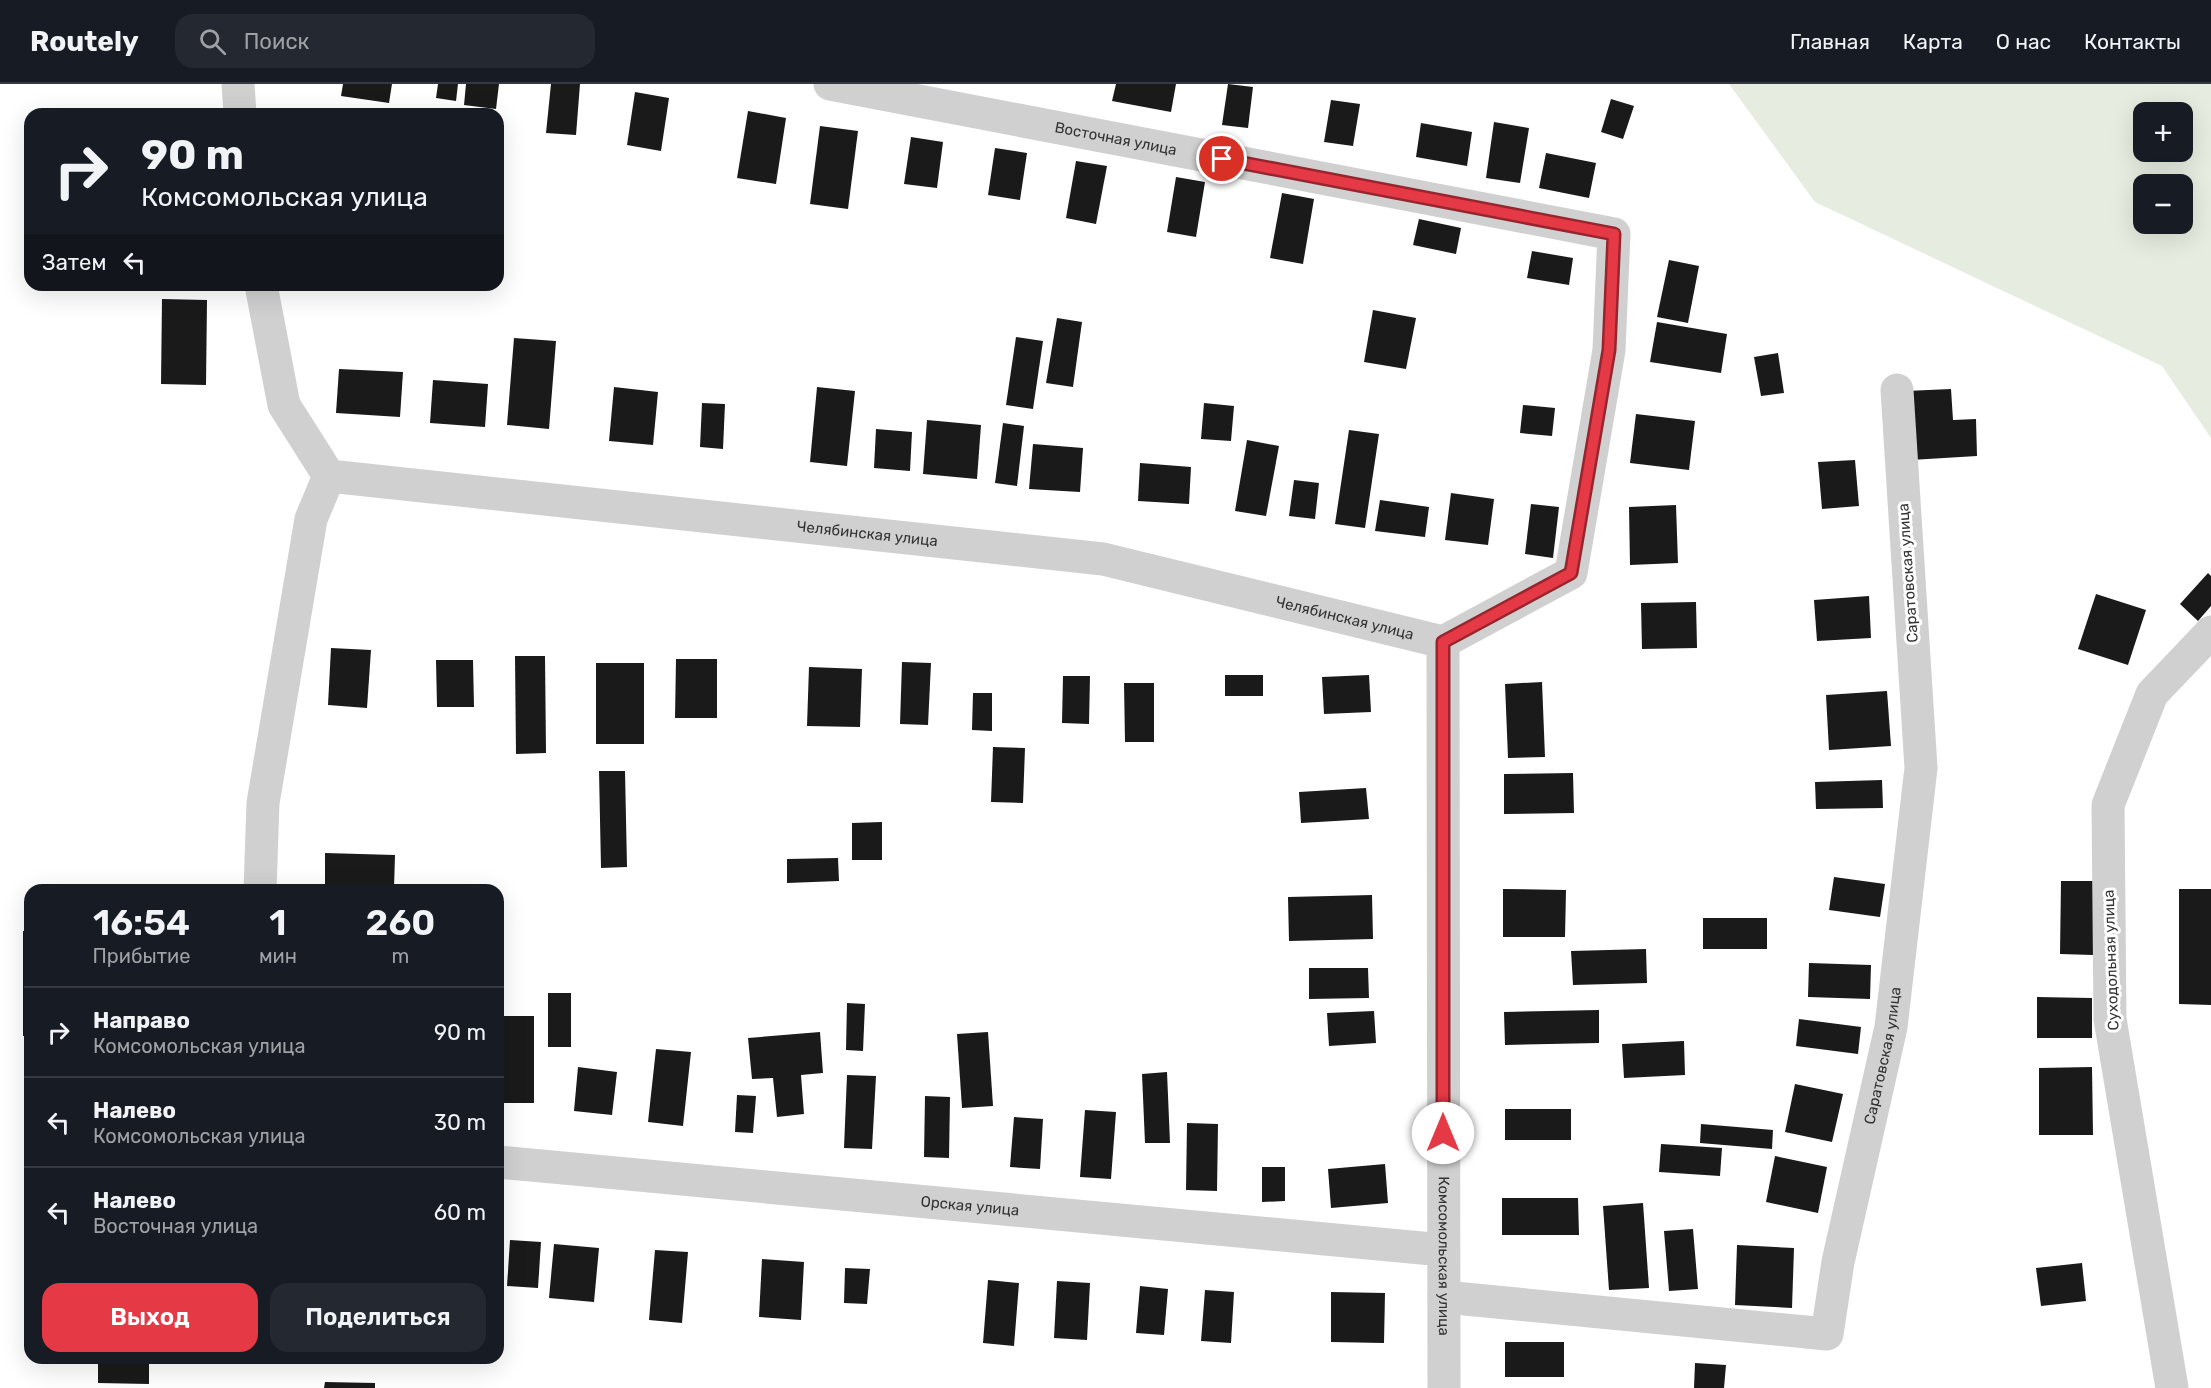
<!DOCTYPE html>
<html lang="ru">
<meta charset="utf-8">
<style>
body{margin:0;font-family:Rubik,sans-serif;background:#242831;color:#f1f3f6;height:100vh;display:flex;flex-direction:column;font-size:22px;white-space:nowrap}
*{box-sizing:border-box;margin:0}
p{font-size:20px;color:#9ea1a6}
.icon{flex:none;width:33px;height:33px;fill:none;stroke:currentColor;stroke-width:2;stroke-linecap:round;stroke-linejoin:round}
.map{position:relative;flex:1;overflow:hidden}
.sheet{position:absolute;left:24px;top:800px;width:480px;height:480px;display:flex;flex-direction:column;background:#171b24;border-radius:18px;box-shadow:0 6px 24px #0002}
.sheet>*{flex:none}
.guide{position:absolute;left:24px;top:24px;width:480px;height:183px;border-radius:18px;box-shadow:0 6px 24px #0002;background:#171b24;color:#f1f3f6;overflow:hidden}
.fabs{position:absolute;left:2133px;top:18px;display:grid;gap:12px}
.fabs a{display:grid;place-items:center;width:60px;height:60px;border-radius:12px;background:#171b24;box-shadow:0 6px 24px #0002;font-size:30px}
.pin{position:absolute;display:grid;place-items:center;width:51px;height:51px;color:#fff;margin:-26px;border:3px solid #fff;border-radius:50%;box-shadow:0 2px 6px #0007}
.me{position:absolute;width:66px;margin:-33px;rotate:0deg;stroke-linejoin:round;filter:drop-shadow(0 0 4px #0008)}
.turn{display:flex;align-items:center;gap:21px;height:126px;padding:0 18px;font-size:27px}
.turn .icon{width:78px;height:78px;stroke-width:2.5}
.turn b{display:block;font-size:42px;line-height:51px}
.then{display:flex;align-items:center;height:57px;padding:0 18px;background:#0003;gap:12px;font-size:22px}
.eta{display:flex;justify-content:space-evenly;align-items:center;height:102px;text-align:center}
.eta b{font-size:36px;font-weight:600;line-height:42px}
.action{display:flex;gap:12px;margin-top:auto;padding:12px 18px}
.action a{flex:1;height:69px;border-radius:18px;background:#e63946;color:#fff;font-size:24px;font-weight:600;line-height:69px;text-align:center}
.action a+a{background:#242831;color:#f1f3f6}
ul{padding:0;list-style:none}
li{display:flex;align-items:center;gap:18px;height:90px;padding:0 18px;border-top:2px solid #363941}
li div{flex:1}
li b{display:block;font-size:22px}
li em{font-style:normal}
header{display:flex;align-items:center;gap:36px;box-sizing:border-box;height:84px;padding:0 30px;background:#171b24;border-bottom:2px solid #363941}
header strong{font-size:28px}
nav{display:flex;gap:33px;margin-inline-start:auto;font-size:21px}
.search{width:420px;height:54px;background:#242831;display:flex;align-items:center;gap:15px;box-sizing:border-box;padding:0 21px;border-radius:18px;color:#9ea1a6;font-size:22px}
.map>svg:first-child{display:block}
</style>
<header>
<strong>Routely</strong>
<div class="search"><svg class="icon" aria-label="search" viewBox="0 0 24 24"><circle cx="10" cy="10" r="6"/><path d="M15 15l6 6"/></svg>Поиск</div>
<nav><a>Главная</a><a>Карта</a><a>О нас</a><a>Контакты</a></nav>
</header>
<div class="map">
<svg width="2211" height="1304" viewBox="0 0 2211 1304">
<rect width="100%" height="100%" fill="#fff"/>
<path fill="#e6ecdf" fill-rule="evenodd" d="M1729 0H2211V354L2162 282 1815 118ZM2144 28H2182V68H2144ZM2144 100H2182V140H2144Z"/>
<g fill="#1a1a1a">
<path d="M343 0H392L389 19 341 12Z"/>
<path d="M438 0H458L456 17 436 14Z"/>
<path d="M466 0H499L496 25 464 21Z"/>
<path d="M551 0H580L576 51 546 49Z"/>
<path d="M1116 0H1176L1171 28 1112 17Z"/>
<path d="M1228 0 1253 3 1248 44 1222 41Z"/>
<path d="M635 8 669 14 661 67 627 61Z"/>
<path d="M1611 15 1634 22 1623 55 1601 48Z"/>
<path d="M1331 16 1360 20 1353 62 1324 58Z"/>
<path d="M748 27 786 34 776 100 737 94Z"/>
<path d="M1494 38 1529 44 1520 99 1486 94Z"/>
<path d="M1421 39 1472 48 1467 82 1416 73Z"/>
<path d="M820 42 858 47 848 125 810 120Z"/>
<path d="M911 53 943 58 937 104 904 100Z"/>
<path d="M995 64 1027 69 1020 116 988 111Z"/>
<path d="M1546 69 1596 79 1589 114 1539 104Z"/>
<path d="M1076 77 1107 82 1096 140 1066 134Z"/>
<path d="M1176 93 1205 98 1196 153 1167 148Z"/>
<path d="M1282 109 1314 115 1303 180 1270 174Z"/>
<path d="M1419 135 1461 144 1456 170 1413 161Z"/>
<path d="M1532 167 1573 174 1569 201 1527 194Z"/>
<path d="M1669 176 1699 182 1688 239 1657 233Z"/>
<rect x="349" y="201" width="64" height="6"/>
<path d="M162 215 207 216 206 301 161 300Z"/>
<path d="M1373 226 1416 234 1406 285 1364 278Z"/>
<path d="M1057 234 1082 238 1073 303 1046 299Z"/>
<path d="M1657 238 1727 250 1721 289 1650 278Z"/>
<path d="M1016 253 1043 257 1033 325 1006 321Z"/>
<path d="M514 254 556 257 549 345 507 341Z"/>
<path d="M1778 269 1784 309 1761 312 1754 273Z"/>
<path d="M339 285 403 288 400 333 336 329Z"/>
<path d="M433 296 488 300 485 343 430 339Z"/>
<path d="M614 303 658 308 653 361 609 357Z"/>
<path d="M817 303 855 307 847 382 810 378Z"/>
<path d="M1951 305 1953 336 1976 335 1977 372 1911 376 1906 307Z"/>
<path d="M702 319 725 320 723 365 700 363Z"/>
<path d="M1204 319 1234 322 1231 357 1201 355Z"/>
<path d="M1523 321 1555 324 1552 352 1520 349Z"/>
<path d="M1636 330 1695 337 1689 386 1630 379Z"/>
<path d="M927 336 981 341 977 395 923 390Z"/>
<path d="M1003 339 1024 342 1017 402 995 399Z"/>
<path d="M876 345 912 348 910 387 874 384Z"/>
<path d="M1349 346 1379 350 1365 444 1335 440Z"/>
<path d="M1247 356 1279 362 1266 432 1235 427Z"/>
<path d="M1033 360 1083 364 1080 408 1029 405Z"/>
<path d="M1855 376 1859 422 1822 425 1818 378Z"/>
<path d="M1140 379 1191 383 1189 420 1138 417Z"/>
<path d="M1294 396 1319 399 1315 435 1289 432Z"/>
<path d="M1451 409 1494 415 1488 461 1445 456Z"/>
<path d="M1380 416 1429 423 1425 453 1375 447Z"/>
<path d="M1531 420 1559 423 1553 474 1525 470Z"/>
<path d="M1676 421 1678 479 1630 481 1629 423Z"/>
<path d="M2208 489 2211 492V522L2198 537 2180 520Z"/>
<path d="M2096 510 2146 526 2128 581 2078 565Z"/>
<path d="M1869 512 1871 554 1817 557 1814 516Z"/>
<path d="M1696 518 1697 564 1642 565 1641 519Z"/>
<path d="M331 564 371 566 367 624 328 621Z"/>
<path d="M515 572H545L546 669 516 670Z"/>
<path d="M676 575H717V634H675Z"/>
<path d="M436 576H473L474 623H437Z"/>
<path d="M902 578 931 579 928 641 900 640Z"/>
<rect x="596" y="579" width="48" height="81"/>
<path d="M809 583 862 585 860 643 807 642Z"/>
<rect x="1225" y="591" width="38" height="21"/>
<path d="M1369 591 1371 628 1324 630 1322 593Z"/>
<path d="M1063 592H1090L1089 640 1062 639Z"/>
<path d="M1542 598 1545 673 1508 674 1505 600Z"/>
<path d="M1124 599H1154V658H1125Z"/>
<path d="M1887 607 1891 662 1829 666 1826 611Z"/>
<path d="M973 609H992V647L972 646Z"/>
<path d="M993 663 1025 664 1023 719 991 718Z"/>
<path d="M599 687H625L627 783 601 784Z"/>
<path d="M1573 689 1574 729 1504 730V690Z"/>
<path d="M1882 696 1883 724 1816 725 1815 698Z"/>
<path d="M1366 704 1369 735 1301 739 1299 708Z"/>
<path d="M882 738V776H852V739Z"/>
<path d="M325 769 395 771 394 803 325 801Z"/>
<path d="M838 774 839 797 787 799V775Z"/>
<path d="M1834 793 1885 800 1880 833 1829 826Z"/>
<path d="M2061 797H2094L2093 871 2060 870Z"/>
<path d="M1503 805 1566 806 1565 853H1503Z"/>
<path d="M2179 805H2211V921L2179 920Z"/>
<path d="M1372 811 1373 855 1289 857 1288 813Z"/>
<rect x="1703" y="834" width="64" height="31"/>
<rect x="23" y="847" width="7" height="105"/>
<path d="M1646 865 1647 899 1573 901 1571 867Z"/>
<path d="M1809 879 1871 881 1870 915 1808 913Z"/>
<path d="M1309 884H1368L1369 914 1309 915Z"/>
<rect x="548" y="909" width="23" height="54"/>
<path d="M2037 913 2092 914V954H2037Z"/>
<path d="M847 919 865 920 863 967 846 966Z"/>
<path d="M1599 926V959L1505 961 1504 928Z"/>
<path d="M1374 927 1376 959 1329 962 1327 929Z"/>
<rect x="498" y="932" width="36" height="87"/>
<path d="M1799 935 1861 943 1858 970 1796 962Z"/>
<path d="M820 948 823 989 801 991 804 1030 777 1033 773 994 752 995 748 954Z"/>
<path d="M988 948 993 1022 962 1024 957 950Z"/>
<path d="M1684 957 1685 991 1624 994 1622 960Z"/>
<path d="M656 965 691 968 683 1042 648 1038Z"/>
<path d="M578 983 617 988 612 1031 574 1027Z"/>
<path d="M2092 983 2093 1051H2039V984Z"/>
<path d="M1167 988 1170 1059H1145L1142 990Z"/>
<path d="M847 991 876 992 872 1065 844 1064Z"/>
<path d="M1795 1000 1843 1010 1832 1058 1785 1048Z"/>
<path d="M737 1011 756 1012 753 1049 735 1048Z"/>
<path d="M925 1012 950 1013 949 1074 924 1073Z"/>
<rect x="1505" y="1025" width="66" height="31"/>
<path d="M1085 1026 1116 1028 1111 1095 1080 1093Z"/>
<path d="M1014 1033 1043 1035 1040 1085 1010 1083Z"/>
<path d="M1187 1039 1218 1040 1217 1107 1186 1106Z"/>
<path d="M1701 1040 1773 1046 1772 1065 1700 1059Z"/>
<path d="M1661 1060 1722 1064 1720 1092 1659 1088Z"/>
<path d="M1775 1072 1827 1083 1818 1129 1766 1118Z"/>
<path d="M1385 1080 1388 1119 1331 1124 1328 1085Z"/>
<path d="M1262 1083H1285V1117L1262 1118Z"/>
<path d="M1502 1114H1578L1579 1151H1502Z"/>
<path d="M1643 1119 1649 1204 1609 1206 1603 1122Z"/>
<path d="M1693 1145 1698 1205 1669 1207 1664 1147Z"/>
<path d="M510 1156 541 1158 538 1204 507 1202Z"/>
<path d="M554 1160 599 1164 594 1218 549 1214Z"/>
<path d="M1737 1161 1794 1164 1792 1224 1735 1221Z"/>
<path d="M655 1166 688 1168 682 1239 649 1236Z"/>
<path d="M762 1175 804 1178 801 1236 759 1233Z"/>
<path d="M2082 1179 2086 1217 2041 1222 2036 1184Z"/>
<path d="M845 1184 870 1185 867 1220 844 1219Z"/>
<path d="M988 1196 1019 1199 1014 1262 983 1259Z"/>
<path d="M1057 1197 1090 1199 1087 1256 1054 1254Z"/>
<path d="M1140 1202 1168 1205 1164 1251 1136 1249Z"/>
<path d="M1205 1206 1234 1208 1231 1259 1201 1257Z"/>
<path d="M1331 1208 1385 1209 1384 1259 1331 1258Z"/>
<rect x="1505" y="1258" width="59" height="35"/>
<path d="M98 1274H149V1300L98 1299Z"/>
<path d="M1695 1279 1726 1281 1724 1304H1694Z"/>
<path d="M325 1298 375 1299V1304H324Z"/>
</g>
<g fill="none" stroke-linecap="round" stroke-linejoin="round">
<g stroke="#d0d0d0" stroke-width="33">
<path d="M238 0 240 30"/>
<path id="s1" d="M830 0 1614 150 1609 266 1571 489 1443 558 1444 1304"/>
<path d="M261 201 284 321 329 392"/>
<path id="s2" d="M260 806 263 719 311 435 329 392 1103 475 1443 558"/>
<path id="s3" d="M498 1078 1443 1166"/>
<path id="s4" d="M1444 1213 1827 1250 1838 1178 1891 943 1921 684 1897 306"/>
<path d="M2172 1304 2110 935 2108 721 2152 610 2211 548"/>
</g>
</g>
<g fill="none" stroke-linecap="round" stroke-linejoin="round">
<defs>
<path id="route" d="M1222 75 1614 150 1609 266 1571 489 1443 558V1049"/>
</defs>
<use href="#route" stroke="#96252e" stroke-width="15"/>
<use href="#route" stroke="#e63946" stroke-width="10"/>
</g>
<g text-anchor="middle" stroke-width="6" stroke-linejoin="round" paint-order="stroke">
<g font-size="15" fill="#333" stroke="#fff">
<text dy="5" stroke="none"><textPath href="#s1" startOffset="291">Восточная улица</textPath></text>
<text dy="5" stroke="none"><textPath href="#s2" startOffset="963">Челябинская улица</textPath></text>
<text transform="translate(1908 489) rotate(-94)" y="5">Саратовская улица</text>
<text dy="5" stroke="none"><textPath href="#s2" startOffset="1449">Челябинская улица</textPath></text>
<text transform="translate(2111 876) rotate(-92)" y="5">Суходольная улица</text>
<text dy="5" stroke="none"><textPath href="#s4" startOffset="669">Саратовская улица</textPath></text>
<text dy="5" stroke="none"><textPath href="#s3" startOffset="474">Орская улица</textPath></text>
<text dy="5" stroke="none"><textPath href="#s1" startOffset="1900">Комсомольская улица</textPath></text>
</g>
</g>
</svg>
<div class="fabs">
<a>+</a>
<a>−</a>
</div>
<div class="pin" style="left:1222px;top:75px;background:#d93025"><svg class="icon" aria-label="arrive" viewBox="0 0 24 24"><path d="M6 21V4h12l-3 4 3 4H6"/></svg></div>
<svg class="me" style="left:1443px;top:1049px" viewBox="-20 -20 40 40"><circle r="19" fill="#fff"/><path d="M0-13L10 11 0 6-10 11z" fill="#e63946"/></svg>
<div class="guide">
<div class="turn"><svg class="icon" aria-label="right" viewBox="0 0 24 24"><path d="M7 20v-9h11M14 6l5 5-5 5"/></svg><div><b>90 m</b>Комсомольская улица</div></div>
<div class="then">Затем<svg class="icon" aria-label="left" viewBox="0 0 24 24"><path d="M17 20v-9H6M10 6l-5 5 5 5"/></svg></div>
</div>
<section class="sheet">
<div class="eta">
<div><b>16:54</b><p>Прибытие</p></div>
<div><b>1</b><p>мин</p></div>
<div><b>260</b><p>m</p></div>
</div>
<ul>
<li><svg class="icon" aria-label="right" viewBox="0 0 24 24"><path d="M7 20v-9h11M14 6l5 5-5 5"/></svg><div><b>Направо</b><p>Комсомольская улица</p></div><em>90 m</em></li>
<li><svg class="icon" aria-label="left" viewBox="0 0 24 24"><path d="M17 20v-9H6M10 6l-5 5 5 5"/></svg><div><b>Налево</b><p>Комсомольская улица</p></div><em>30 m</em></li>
<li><svg class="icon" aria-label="left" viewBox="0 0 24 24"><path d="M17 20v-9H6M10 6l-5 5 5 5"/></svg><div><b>Налево</b><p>Восточная улица</p></div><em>60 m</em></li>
</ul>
<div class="action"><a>Выход</a><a>Поделиться</a></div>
</section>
</div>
